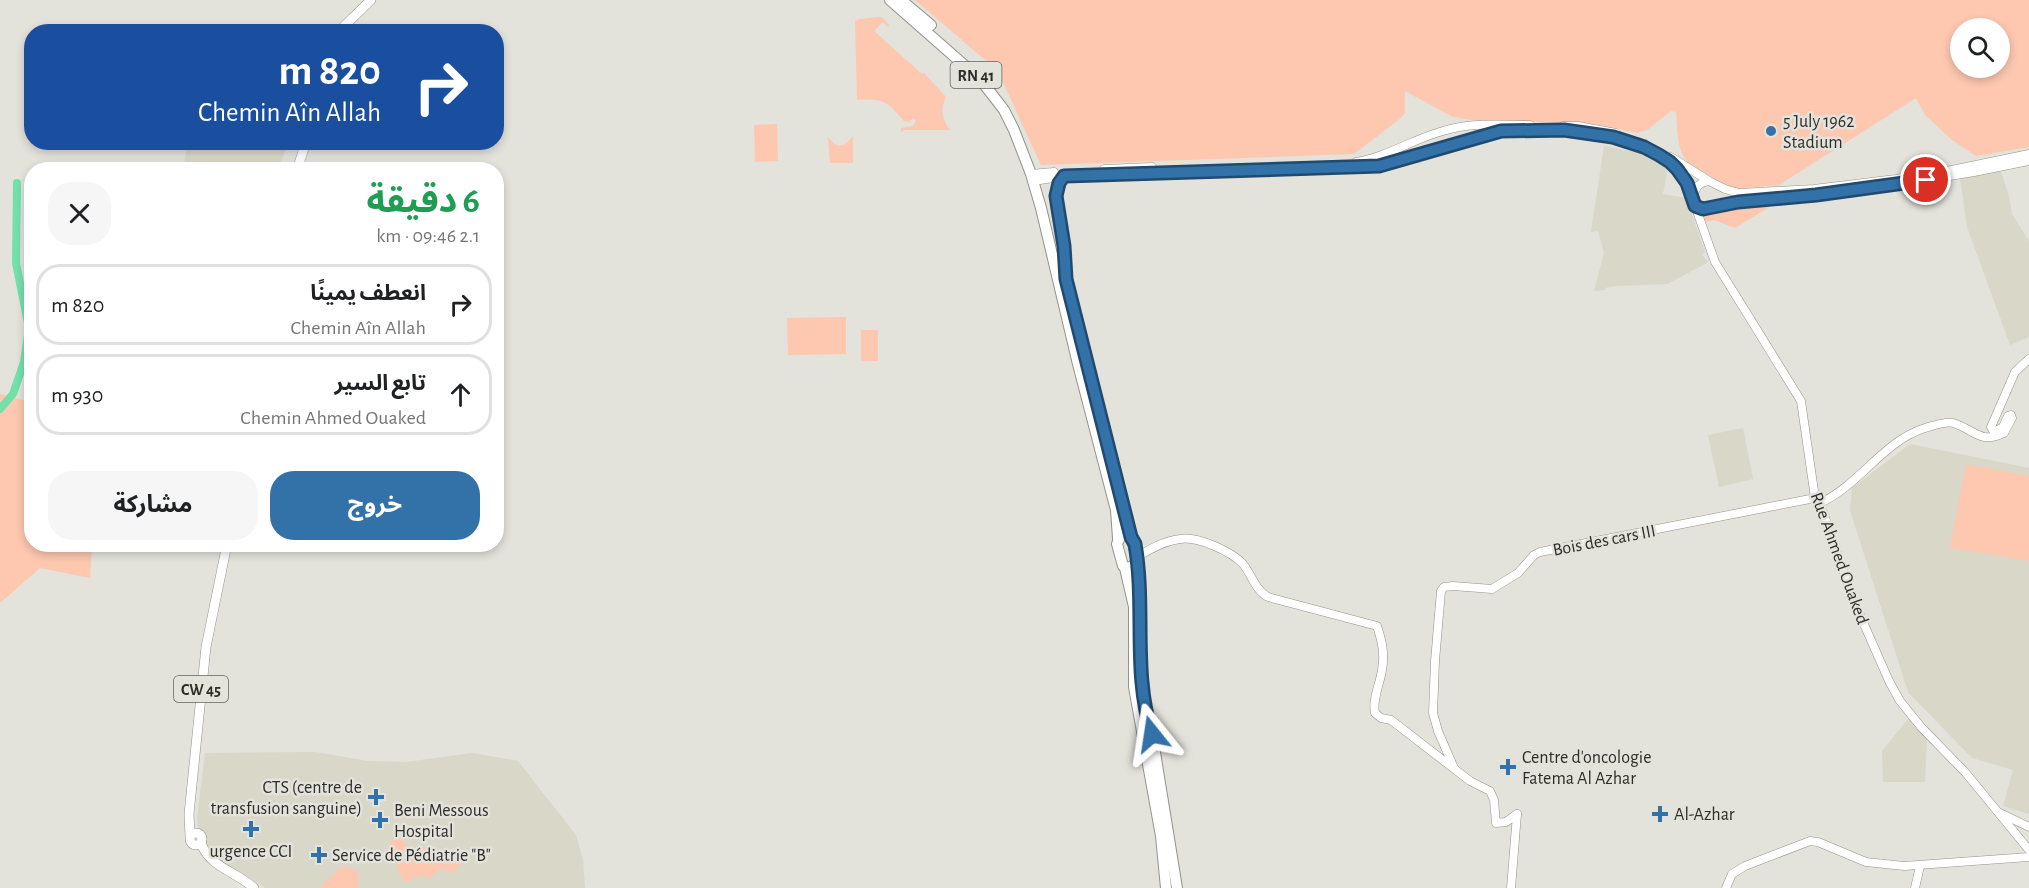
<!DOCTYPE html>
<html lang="ar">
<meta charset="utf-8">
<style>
body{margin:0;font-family:"Alegreya Sans","Noto Sans Arabic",sans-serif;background:#f6f6f6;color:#202124;direction:rtl;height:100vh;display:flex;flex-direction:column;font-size:22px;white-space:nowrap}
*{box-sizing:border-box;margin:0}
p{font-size:20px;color:#757577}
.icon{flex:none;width:33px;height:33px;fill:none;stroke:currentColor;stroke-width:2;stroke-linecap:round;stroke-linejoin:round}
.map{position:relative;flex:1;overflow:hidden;direction:ltr}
.side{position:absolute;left:24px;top:162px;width:480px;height:390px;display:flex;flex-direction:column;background:#fff;border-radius:24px;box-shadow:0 3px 9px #0003;direction:rtl}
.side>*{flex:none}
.guide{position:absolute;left:24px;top:24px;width:480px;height:126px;border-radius:24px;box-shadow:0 3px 9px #0003;direction:rtl;background:#1a4fa0;color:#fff;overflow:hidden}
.controls{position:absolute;left:1950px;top:18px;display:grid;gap:12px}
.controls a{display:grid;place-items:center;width:60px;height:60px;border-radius:50%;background:#fff;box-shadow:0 3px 9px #0003;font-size:30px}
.pin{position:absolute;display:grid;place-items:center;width:51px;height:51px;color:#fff;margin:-26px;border:3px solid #fff;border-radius:50%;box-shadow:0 2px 6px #0007}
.me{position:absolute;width:66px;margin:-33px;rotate:345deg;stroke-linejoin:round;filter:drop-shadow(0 0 4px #0008)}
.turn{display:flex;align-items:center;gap:21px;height:126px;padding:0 24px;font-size:27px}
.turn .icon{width:78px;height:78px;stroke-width:2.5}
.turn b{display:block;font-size:42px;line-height:51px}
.round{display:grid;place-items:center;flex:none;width:63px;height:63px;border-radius:24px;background:#f6f6f6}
.summary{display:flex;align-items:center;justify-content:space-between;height:102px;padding:0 24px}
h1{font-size:36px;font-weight:700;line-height:45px;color:#1e9e55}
.primary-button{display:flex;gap:12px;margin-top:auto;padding:12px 24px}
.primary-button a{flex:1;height:69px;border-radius:24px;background:#3272a9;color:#fff;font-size:24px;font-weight:700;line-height:69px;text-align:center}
.primary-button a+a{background:#f6f6f6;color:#202124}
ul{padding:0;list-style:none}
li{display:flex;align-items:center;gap:18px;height:81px;margin:0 12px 9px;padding:0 12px;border:3px solid #e0e0e0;border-radius:24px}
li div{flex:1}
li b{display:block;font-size:22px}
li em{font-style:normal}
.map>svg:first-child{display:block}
</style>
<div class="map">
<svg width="2029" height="888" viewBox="0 0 2029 888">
<rect width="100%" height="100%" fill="#e3e2db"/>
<g fill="#d9d7c8">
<path d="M188 142H288V143L278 169H183Z"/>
<path d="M1604 146 1654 156 1668 167 1663 194 1686 198 1705 252 1702 254 1706 260 1709 259 1707 263 1667 284 1615 286 1605 288V290L1594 291 1604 253 1598 231 1591 232Z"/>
<path d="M2000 169 2009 196 2012 214 2029 241V337L2010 345 1967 227 1960 178Z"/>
<path d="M1743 428 1753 479 1719 487 1708 435Z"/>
<path d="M1910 444 2029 468V814L2003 806 2013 770 1972 758 1908 692 1850 510 1852 488Z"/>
<path d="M1909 718 1927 738 1925 782H1883L1882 751Z"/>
<path d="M316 752 367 761 406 762 472 753 518 761 576 835 583 860 585 888H265L245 875 221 863 210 853 200 837 197 819 205 753Z"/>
</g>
<g fill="#fdc7b0" fill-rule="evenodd">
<path d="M915 0H2029V147L1976 156 1952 140 1925 115 1916 98 1779 185 1734 189 1683 161H1687C1676 148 1678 128 1676 112L1671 111 1647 130 1637 133 1595 124 1472 120 1453 117 1405 91V113L1401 118 1354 154 1041 165 1003 82 992 66ZM1960 28H2000V68H1960Z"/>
<path d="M880 17 883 18 889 25 888 27 883 22 874 31 922 74 924 73 946 97C940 108 942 120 950 130H905L901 132V128L913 126 916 120 912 119 909 122 904 121C888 102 883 98 857 100L855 21 860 19Z"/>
<path d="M777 124 778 161 755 162 754 125Z"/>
<path d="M853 136V163H830L828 137C837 149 844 148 853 136Z"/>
<path d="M1769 201 1771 206 1735 228 1714 220 1703 222 1701 214 1723 208Z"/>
<path d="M846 317V354L788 355 787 318Z"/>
<rect x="861" y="330" width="17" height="31"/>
<path d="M0 394 27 401 24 467 31 472 32 544 92 545 90 578 40 568 0 603Z"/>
<path d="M1966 464 2029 476V561L1950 548Z"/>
<path d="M397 834 412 852 418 846 447 853 462 861 457 869 450 873 442 868 427 880 424 874 419 878 416 876 406 883 396 868 398 866 390 841Z"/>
<path d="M342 866 358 871V888H319Z"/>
</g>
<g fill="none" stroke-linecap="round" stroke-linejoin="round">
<path stroke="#73e0aa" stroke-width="8" d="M0 409 13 394 24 362 29 328 16 263 17 183"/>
<defs>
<g id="secondary">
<path d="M1563 126H1578L1616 133"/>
<path d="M1671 157 1709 181 1725 189 1739 193 1814 189 1896 179 1947 171 2029 154"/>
<path d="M1356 162C1387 157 1413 139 1443 131 1471 122 1501 125 1530 125"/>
<path d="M1104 169 1152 167"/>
<path d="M1031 174 1054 172"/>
<path d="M1033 181 1074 175 1379 166 1501 131 1564 130 1613 137 1648 149 1670 161 1677 169 1687 183 1715 262 1801 401 1815 498 1820 503 1852 597 1889 681 1900 701 1922 728 1965 772 2029 850"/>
<path d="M1913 182 1974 172 2029 161"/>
<path d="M1693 197C1695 188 1699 182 1709 181"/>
<path d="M1695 205 1703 209 1738 202 1816 195 1898 184"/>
<path d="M1820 503C1860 485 1883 441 1925 428 1932 426 1946 421 1953 423 1974 429 1980 445 2004 433L2012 418 2011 415 2008 416 2003 427 1994 432 1991 427 2015 372 2029 359"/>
<path d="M1137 557C1150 549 1164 541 1180 539 1197 536 1231 551 1243 564 1252 575 1255 590 1268 597L1377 626C1382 641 1385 654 1382 670 1380 684 1372 699 1375 713L1381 718 1391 720 1470 781 1490 791 1494 800 1496 823 1506 822 1517 814"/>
<path d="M1454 768 1438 731 1433 713 1435 661 1441 591 1444 587 1453 586 1492 589 1518 573 1534 555 1540 552 1815 498"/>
<path d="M2000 813 2029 827"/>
<path d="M1511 888 1517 814"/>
<path d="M1726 888 1732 874 1745 866 1810 841 1818 842 1866 862 1904 866 2029 857"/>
<path d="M1915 888 1920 866"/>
</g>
<g id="primary">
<path d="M338 32 371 0"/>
<path d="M297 170 306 142"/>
<circle cx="196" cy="839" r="6"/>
<path d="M190 836 189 814 206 647 227 544"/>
<path d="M201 842C207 866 237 872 254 888"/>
</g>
<g id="highway">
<path d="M890 0 980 79 1004 110 1014 130 1031 174 1041 208 1078 364 1116 510 1118 538"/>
<path d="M901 0 931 25"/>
<path d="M1064 176 1059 183 1056 196 1063 238 1066 279"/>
<path d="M1074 313 1131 537"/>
<path d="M1136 563 1130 568 1123 566 1117 544 1121 535 1125 534 1131 537 1137 557 1141 605V689L1152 734 1177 888"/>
<path d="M1125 568 1134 607V687L1161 836 1166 888"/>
</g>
</defs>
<use href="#secondary" stroke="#93938c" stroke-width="9"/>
<use href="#primary" stroke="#93938c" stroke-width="10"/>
<use href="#highway" stroke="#93938c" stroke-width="12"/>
<use href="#secondary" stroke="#fff" stroke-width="8"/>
<use href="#primary" stroke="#fff" stroke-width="9"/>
<use href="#highway" stroke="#fff" stroke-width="10"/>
</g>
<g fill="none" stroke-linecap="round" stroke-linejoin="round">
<defs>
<path id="route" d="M1152 734C1132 673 1146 607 1135 544L1131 537 1066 279 1064 246 1056 196 1059 183 1064 176 1379 166 1501 131 1564 130 1613 137 1644 147 1659 155 1670 162 1677 169 1687 183 1695 206 1703 209 1738 202 1816 195 1926 180"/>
</defs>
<use href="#route" stroke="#204a6e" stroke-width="15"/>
<use href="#route" stroke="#3272a9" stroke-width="10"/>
</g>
<g fill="#3272a9" stroke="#e3e2db" stroke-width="2">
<circle cx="1771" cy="131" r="6"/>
<path d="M1505 758h6v6h6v6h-6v6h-6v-6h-6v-6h6z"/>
<path d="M373 788h6v6h6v6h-6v6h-6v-6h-6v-6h6z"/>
<path d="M1657 805h6v6h6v6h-6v6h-6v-6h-6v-6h6z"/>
<path d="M377 811h6v6h6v6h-6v6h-6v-6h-6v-6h6z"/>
<path d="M248 820h6v6h6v6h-6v6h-6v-6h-6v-6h6z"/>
<path d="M316 846h6v6h6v6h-6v6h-6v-6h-6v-6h6z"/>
</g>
<g text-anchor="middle" stroke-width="5" stroke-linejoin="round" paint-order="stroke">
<g fill="#e3e2db" stroke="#64635f" stroke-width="1.5">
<rect x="950.5" y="62" width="51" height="26" rx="4.5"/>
<rect x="174" y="676" width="54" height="26" rx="4.5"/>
</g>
<g font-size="16" font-weight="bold" fill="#2e2d2a">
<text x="976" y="81">RN 41</text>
<text x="201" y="695">CW 45</text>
</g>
<g font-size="18" fill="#2e2d2a" stroke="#e3e2db" text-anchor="start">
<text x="1783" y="127">5 July 1962<tspan x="1783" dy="21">Stadium</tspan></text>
<text x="1522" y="763">Centre d'oncologie<tspan x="1522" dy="21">Fatema Al Azhar</tspan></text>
<text x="362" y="793" text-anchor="end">CTS (centre de<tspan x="362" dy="21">transfusion sanguine)</tspan></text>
<text x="394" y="816">Beni Messous<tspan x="394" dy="21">Hospital</tspan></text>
<text x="1674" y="820">Al-Azhar</text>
<text x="251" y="857" text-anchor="middle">urgence CCI</text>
<text x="332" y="861">Service de Pédiatrie "B"</text>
</g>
<g font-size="18" fill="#2e2d2a" stroke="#e3e2db">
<text transform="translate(1604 540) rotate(-11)" y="6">Bois des cars III</text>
<text transform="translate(1840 558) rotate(70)" y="6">Rue Ahmed Ouaked</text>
</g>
</g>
</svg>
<div class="controls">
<a><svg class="icon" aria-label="search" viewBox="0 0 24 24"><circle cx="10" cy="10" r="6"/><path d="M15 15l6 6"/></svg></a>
</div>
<div class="pin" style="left:1926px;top:180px;background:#d93025"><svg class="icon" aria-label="arrive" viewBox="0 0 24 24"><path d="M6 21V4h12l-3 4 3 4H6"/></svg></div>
<svg class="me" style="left:1152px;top:734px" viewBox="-20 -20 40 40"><path d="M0-17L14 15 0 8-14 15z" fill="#3272a9" stroke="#fff" stroke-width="4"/></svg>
<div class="guide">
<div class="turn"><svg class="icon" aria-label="right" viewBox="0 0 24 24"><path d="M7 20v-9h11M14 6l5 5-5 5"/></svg><div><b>820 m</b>Chemin Aîn Allah</div></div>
</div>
<section class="side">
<div class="summary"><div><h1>6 دقيقة</h1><p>2.1 km · 09:46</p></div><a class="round"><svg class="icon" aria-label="close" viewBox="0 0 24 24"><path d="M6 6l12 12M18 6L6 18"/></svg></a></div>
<ul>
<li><svg class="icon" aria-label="right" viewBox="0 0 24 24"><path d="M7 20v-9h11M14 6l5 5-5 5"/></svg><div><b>انعطف يمينًا</b><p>Chemin Aîn Allah</p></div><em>820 m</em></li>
<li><svg class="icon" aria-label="ahead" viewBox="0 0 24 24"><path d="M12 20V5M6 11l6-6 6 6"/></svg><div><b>تابع السير</b><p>Chemin Ahmed Ouaked</p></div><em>930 m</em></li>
</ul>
<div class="primary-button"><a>خروج</a><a>مشاركة</a></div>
</section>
</div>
